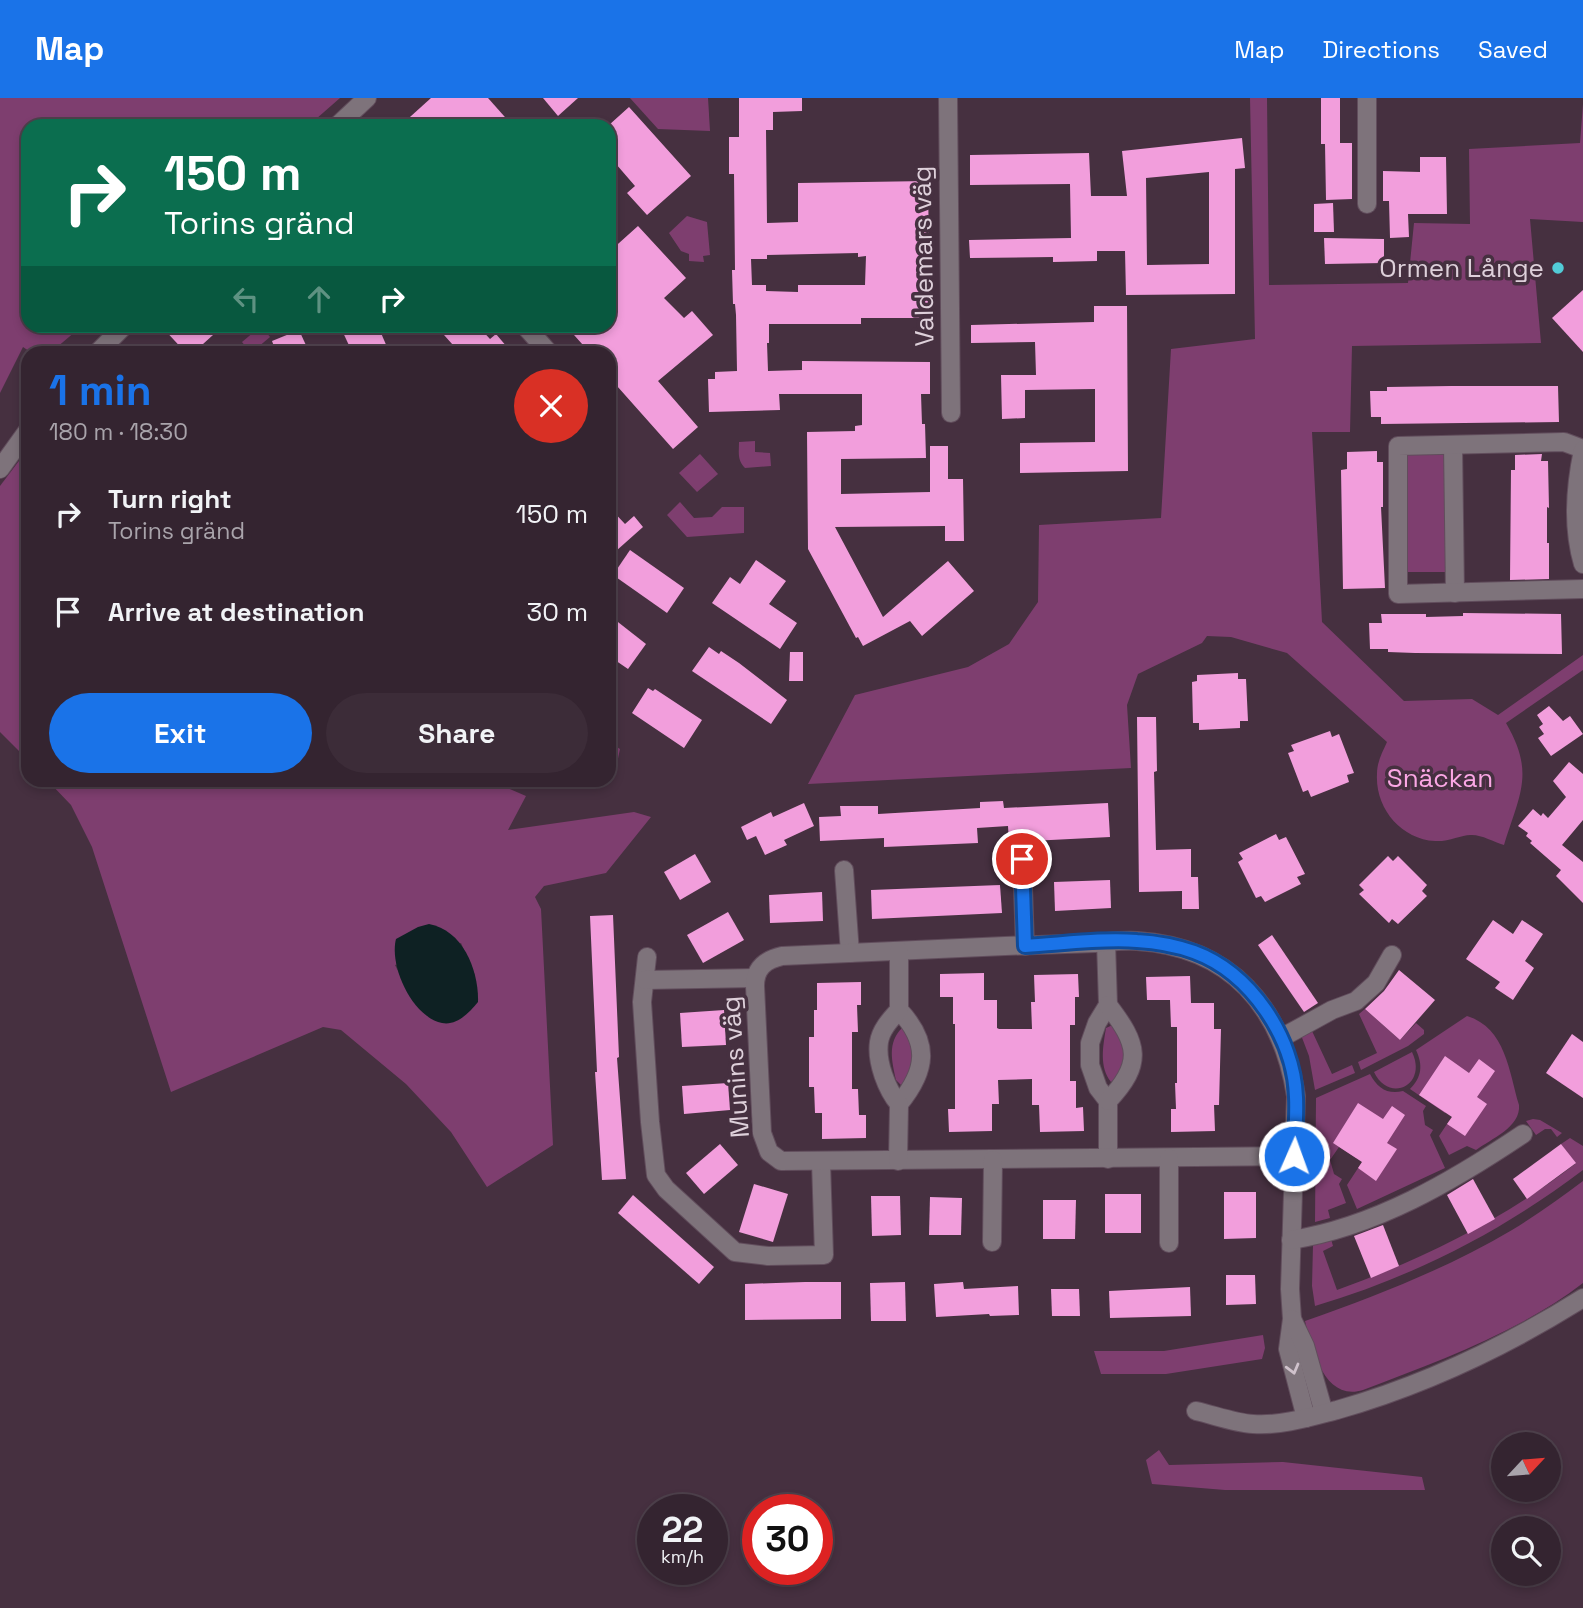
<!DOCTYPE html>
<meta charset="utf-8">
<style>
body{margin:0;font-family:"Space Grotesk",sans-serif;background:#3c2c38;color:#f1f3f6;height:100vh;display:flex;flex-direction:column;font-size:26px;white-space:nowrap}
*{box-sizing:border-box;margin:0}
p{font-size:23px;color:#a9a4ab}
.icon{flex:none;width:38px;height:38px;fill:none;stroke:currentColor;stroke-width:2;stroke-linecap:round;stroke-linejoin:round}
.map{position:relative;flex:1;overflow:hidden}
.side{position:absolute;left:21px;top:248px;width:595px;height:441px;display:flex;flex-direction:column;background:#342430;border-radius:21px;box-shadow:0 4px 10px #0003,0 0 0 2px #4e414c}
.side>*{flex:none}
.hud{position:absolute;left:21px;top:21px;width:595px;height:214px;border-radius:21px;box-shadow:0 4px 10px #0003,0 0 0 2px #4e414c;background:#0b6e4f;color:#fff;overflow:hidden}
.needle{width:46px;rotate:64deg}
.controls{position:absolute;left:1491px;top:1334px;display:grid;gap:14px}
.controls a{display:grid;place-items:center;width:70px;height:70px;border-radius:50%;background:#342430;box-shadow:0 4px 10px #0003,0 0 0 2px #4e414c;font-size:35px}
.speed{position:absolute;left:637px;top:1396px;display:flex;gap:14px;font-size:35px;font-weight:700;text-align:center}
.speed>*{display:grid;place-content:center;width:91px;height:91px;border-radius:50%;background:#342430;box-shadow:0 4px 10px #0003,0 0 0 2px #4e414c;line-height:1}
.speed small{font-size:18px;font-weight:400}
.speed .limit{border:10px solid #d22;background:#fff;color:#111}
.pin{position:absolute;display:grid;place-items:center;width:60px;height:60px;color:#fff;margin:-30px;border:4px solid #fff;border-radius:50%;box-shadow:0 2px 7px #0007}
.me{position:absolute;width:77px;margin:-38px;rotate:2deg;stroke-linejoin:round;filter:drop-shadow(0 0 5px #0008)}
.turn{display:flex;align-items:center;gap:24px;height:147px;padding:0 28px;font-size:32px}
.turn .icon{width:91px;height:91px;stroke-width:2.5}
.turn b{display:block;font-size:49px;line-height:60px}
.lanes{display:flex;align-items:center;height:66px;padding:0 28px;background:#0003;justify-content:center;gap:35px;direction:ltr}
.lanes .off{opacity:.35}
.round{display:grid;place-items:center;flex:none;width:74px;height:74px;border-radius:37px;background:#3c2c38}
.head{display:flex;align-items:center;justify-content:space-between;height:119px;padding:0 28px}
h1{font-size:42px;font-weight:700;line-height:52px;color:#1a73e8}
.primary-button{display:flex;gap:14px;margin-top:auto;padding:14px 28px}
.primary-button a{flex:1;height:80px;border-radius:42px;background:#1a73e8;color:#fff;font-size:28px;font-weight:700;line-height:80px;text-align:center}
.primary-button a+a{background:#3c2c38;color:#f1f3f6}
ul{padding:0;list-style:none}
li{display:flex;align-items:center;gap:21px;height:98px;padding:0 28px}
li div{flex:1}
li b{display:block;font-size:26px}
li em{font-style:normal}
header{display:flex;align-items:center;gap:42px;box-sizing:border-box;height:98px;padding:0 35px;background:#1a73e8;color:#fff}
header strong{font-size:33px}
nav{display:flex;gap:38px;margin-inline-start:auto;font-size:24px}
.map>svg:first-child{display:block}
</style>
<header>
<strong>Map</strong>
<nav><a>Map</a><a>Directions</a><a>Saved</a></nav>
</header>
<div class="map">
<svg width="1583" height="1510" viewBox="0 0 1583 1510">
<rect width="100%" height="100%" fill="#463040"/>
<g fill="#7e3e6f" fill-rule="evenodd">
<path d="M0 0H340L308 28H28V228H82L50 255H32L23 249 0 295Z"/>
<path d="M630 0H708L710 33 658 31Z"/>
<path d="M1250 0H1267L1269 187 1408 185 1414 125 1470 126 1469 51 1580 45 1583 6V124L1530 121 1541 245 1352 248 1350 334H1312L1322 524 1404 603 1472 601 1498 617 1583 557V572L1506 625C1535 675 1520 695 1504 747 1494 744 1482 737 1472 737 1463 736 1449 744 1435 743 1401 741 1375 710 1377 676 1377 664 1382 655 1387 644L1287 555 1231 539 1207 538 1202 545 1138 576 1127 607 1131 670 808 686 855 597 968 569 1009 546 1038 504 1039 427 1161 420 1171 251 1255 241Z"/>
<path d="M687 118 707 124 710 157 703 158 704 164 689 163V156L681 153 669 135Z"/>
<path d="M261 228 270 239 251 255 242 244Z"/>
<path d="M755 343V354L770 355 771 368 745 370C737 362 739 355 739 344Z"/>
<path d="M28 351V662L0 634V388Z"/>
<path d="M1406 355H1448L1449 474H1407Z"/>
<path d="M700 356 718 376 697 394 679 375Z"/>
<path d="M680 404 694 420 712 419 722 409H744V435L687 439 667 417Z"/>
<path d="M609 644 620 651 616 670 609 671Z"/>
<path d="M48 683H491L526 698 508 732 634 714 651 719 606 775 544 788 535 799 541 811 553 1047 487 1089 451 1034 406 986 341 932 323 929 171 994 92 749 71 707ZM461 845 475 877 413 903 395 867Z"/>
<path d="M1365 911 1400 942 1416 925 1424 932V936L1408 948 1361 972 1358 964 1377 955 1359 916Z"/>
<path d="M1467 918C1506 930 1509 974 1519 1007 1521 1029 1491 1041 1476 1052L1467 1048 1449 1057 1439 1038 1453 1017 1447 1012 1445 1015 1410 991C1422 979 1423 967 1416 952Z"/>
<path d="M1115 926C1128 942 1128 973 1111 984 1099 969 1103 948 1106 930Z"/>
<path d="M902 930C918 945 913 970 902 988L896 982C892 963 887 945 902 930Z"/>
<path d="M1312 933 1332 976 1352 967 1355 975 1315 992 1309 958 1301 937Z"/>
<path d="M1412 954C1428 987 1389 1006 1374 974Z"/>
<path d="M1370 976C1377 990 1388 997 1403 993L1426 1008 1423 1013 1425 1027 1433 1032 1430 1037 1445 1070 1357 1111 1347 1087 1364 1061 1356 1060 1339 1049 1330 1062 1334 1076 1342 1081 1339 1086 1346 1105 1328 1112 1330 1120 1315 1124 1316 1000Z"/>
<path d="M1533 1021 1540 1022 1562 1035 1557 1039 1551 1031H1545L1536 1037 1526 1023Z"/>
<path d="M1570 1040 1583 1048V1072C1501 1134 1413 1179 1315 1208L1312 1188 1313 1147 1331 1141 1333 1148 1323 1153 1337 1192C1423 1161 1503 1122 1575 1066L1561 1046Z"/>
<path d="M1583 1083V1185C1518 1235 1438 1263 1363 1292 1324 1304 1312 1251 1305 1223 1376 1198 1446 1171 1512 1132 1537 1117 1560 1100 1583 1083Z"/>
<path d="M1263 1237 1265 1250 1262 1261 1166 1276H1101L1094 1253H1164Z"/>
<path d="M1159 1352 1169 1367 1283 1364 1422 1379 1425 1392H1225L1152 1386 1146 1362Z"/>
</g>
<path fill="#0e2123" d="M429 826C463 832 479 873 478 904 470 914 457 928 442 925 412 919 389 868 396 841L418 829Z"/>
<g fill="#f29edc" fill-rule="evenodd">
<path d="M431 0H488L513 28H400Z"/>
<path d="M543 0H578L558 18Z"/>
<path d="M739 0H802V13L773 14V32H766L767 125 798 124V85L928 83 929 157H926V187H929V220H861V226H769V245H767L768 273 802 272V263L930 264V296H921L922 326H925L926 360 841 361V396L930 394V348H948V381H963L964 443H945V428L835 429 883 519 948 463 974 493 922 538 910 523 863 548 858 539 856 540 808 451 807 334 855 333V328L862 327V296H779L780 312 709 314 708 281H715V274L737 273 736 217 735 206H733L732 172H735L734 76H729V39H739ZM858 155V159L866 158 865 187H798V194L766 193V187H752L751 161H767V157Z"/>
<path d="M1321 0H1340V45H1352V101L1326 102 1325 46H1321Z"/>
<path d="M629 9 691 78 647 117 627 95 635 88 616 66 609 72V27Z"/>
<path d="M1242 40 1245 70 1235 71V196L1126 197 1125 153H1097V163L1053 164V159L970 160 969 142 1071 140 1070 86 970 87V57L1089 55 1091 98H1127L1122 53ZM1209 74V166L1147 167 1146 80Z"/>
<path d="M1420 59H1446L1447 116H1408L1409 139 1390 140 1389 103H1383V73L1420 74Z"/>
<path d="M1333 105 1334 134H1314V106Z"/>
<path d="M638 128 686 180 664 200 684 220 692 213 713 237 658 283 698 329 673 351 609 279V256H591L566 228H609V154Z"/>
<path d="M1324 140 1384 141V165L1325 166Z"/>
<path d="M1583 192V254L1552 220Z"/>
<path d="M1094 208H1127L1128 373 1020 375V345L1095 344V291L1025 292V320L1002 321 1001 277H1036L1035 244 971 245V227L1094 224Z"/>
<path d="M161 228H223L203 246 212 256H187Z"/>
<path d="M340 228H378L390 256H353Z"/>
<path d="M436 228H478L490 241 496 236 513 256H461Z"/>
<path d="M299 232 310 256H277L272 243Z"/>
<path d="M1451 288H1558L1559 324 1381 326V319H1371L1370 293H1387V289Z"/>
<path d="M1377 353V364H1383V409H1381L1385 490 1343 491 1341 372 1347 371V354Z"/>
<path d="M1542 356 1541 363H1548L1549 410 1547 409V445H1549V481L1510 482 1511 372H1515V357Z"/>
<path d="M609 409 625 426 634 418 643 429 616 453 609 445Z"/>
<path d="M630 452 684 490 667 515 613 477Z"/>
<path d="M756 462 786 483 769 506 797 525 780 551 712 505 730 479 740 486Z"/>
<path d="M1463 515 1561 516 1562 556 1415 555 1388 554V551H1370L1369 525H1382L1381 516H1426V519L1463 518Z"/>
<path d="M609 517 646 546 628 571 609 558Z"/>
<path d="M709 549 719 556 721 553 739 565 787 602 771 626 692 573Z"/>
<path d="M790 554H803V583H789Z"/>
<path d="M1238 575V581H1246L1248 623H1240V630L1199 632V625H1193L1192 584 1197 583V577Z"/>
<path d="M648 590 653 593 655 591 702 622 684 650 632 615Z"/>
<path d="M1549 608 1563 623 1570 618 1583 636 1551 658 1538 640 1544 636 1539 629 1543 626 1537 617Z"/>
<path d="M1137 619H1156L1157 673 1154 674 1156 752 1191 751V779H1198L1199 811H1182V793L1139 794Z"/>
<path d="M1330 633 1332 639 1339 636 1354 675 1347 677 1349 684 1311 699 1308 692 1303 694 1288 655 1294 653 1291 647Z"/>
<path d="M1569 664 1583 676V722L1562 747 1583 764V805L1556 778 1561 772 1530 745 1532 743 1526 738 1528 735 1518 728 1533 711 1541 718 1543 715 1548 720 1566 699 1553 683Z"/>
<path d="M1003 703 1004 710 1108 705 1110 739 1009 744 1008 728 977 730 978 745 884 749V740L820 743 819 719 841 718 840 708H878V716L980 710V704Z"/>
<path d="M804 705 814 728 784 742 787 747 765 757 756 738 747 742 741 729 771 714 773 719Z"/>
<path d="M1276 736 1279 742 1286 739 1305 776 1297 779 1301 786 1265 804 1261 798 1256 800 1238 764 1243 761 1239 755Z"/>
<path d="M695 756 711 784 680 802 664 774Z"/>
<path d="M1388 758 1393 763 1398 758 1427 787 1422 793 1427 798 1398 826 1392 821 1389 825 1359 796 1364 792 1359 787Z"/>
<path d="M1110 782 1111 810 1055 813 1054 784Z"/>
<path d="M1000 787 1002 815 872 821 871 792Z"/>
<path d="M822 794 823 823 770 825 769 797Z"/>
<path d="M728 814 744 842 703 865 687 837Z"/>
<path d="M613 817 619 959 617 960 626 1081 602 1082 595 974H597L590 818Z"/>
<path d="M1493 822 1513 836 1522 822 1543 836 1525 863 1534 870 1513 902 1495 890 1500 884 1466 861Z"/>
<path d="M1272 837 1318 905 1304 914 1258 847Z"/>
<path d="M1399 872 1435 902 1400 942 1365 911 1384 893Z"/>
<path d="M984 875V902H997V930L999 931H1032L1031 904H1035L1034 877 1078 876 1079 899H1075V927H1070V983H1076V1010L1083 1009 1084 1033 1040 1034 1039 1007H1032V981L998 982 999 1006H992V1033L949 1034 948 1011H955V926H953V899H940V876Z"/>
<path d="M1190 878 1191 905H1214V931H1221L1219 1007H1214L1215 1033 1171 1034V1011H1176L1175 985H1177V929H1171L1170 902H1147L1146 879Z"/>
<path d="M861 884V907H857L858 934H852V991H858L859 1017H866V1040L822 1041V1015H815L814 989H809V939H814V912H817V885Z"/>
<path d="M724 912 726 947 682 949 680 915Z"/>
<path d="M1572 936 1583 944V1000L1546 975Z"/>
<path d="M1445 958 1469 975 1479 961 1495 973 1477 999 1487 1006 1465 1038 1447 1026 1452 1019 1419 997Z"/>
<path d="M728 985 730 1012 684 1016 682 988Z"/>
<path d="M1358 1005 1383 1021 1392 1008 1405 1017 1387 1045 1397 1051 1376 1083 1358 1070 1362 1064 1333 1045Z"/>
<path d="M720 1046 738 1067 704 1096 686 1075Z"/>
<path d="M1561 1046 1576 1065 1527 1101 1513 1081Z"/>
<path d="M1473 1081 1495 1121 1468 1136 1447 1097Z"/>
<path d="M754 1086 788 1096 773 1144 739 1134Z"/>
<path d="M1224 1094H1256V1140L1224 1141Z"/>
<rect x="1105" y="1096" width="36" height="39"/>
<path d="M633 1097 714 1169 699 1186 618 1115Z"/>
<path d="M871 1098H900L901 1137 872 1138Z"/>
<path d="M930 1099 962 1100 961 1137H929Z"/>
<path d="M1043 1102H1076L1075 1141H1043Z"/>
<path d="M1383 1127 1399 1168 1371 1180 1354 1138Z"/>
<path d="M1226 1177H1255L1256 1206 1226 1207Z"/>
<path d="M805 1184H841V1221L745 1222V1186Z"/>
<path d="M905 1184 906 1223H871L870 1185Z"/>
<path d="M963 1184 964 1191 1018 1188 1019 1217 990 1218 989 1216 936 1219 934 1186Z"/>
<path d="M1190 1189 1191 1218 1110 1220 1109 1193Z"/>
<path d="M1051 1191H1079L1080 1218H1052Z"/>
</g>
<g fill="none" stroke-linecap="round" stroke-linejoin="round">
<defs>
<g id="minor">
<path d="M948 0 951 315"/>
<path d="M337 28 367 0"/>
<path d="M1367 106V0"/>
<path d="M525 228 550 256"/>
<path d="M96 256 124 228"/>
<path d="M1453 347 1455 495"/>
<path d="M1583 351 1564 344 1398 348V496L1583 491"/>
<path d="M1583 352C1575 390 1572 429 1583 466"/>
<path d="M0 371 28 332"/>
<path d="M1022 761 1025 848"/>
<path d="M844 772 850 855"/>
<path d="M1106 844 1108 907 1097 925 1090 945V967L1098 990 1108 1003V1061"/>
<path d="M647 859 642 904 650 1024 656 1077 666 1091 735 1154 768 1158 824 1157 821 1064"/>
<path d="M645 882 755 880"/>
<path d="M1281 940 1332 912 1356 903 1376 885 1392 857"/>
<path d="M1108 1003C1144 965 1138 946 1108 907"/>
<path d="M899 1006C927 972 930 945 899 912"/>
<path d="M1294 1058 781 1063 769 1054 762 1035 755 888C755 870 765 862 782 858 856 855 930 851 1005 848 1035 847 1065 846 1095 845 1108 844 1123 842 1137 843 1231 849 1282 909 1296 998L1290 1191 1292 1221 1288 1251 1306 1320"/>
<path d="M898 1063 899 1006C887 992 876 964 879 944 881 931 891 921 899 912V853"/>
<path d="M1291 1142C1375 1129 1453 1083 1523 1036"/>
<path d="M992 1144 993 1062"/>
<path d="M1169 1145V1060"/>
<path d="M1292 1221 1305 1248 1324 1315"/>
<path d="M1196 1313C1214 1317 1235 1325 1253 1326 1282 1328 1310 1319 1337 1312 1425 1287 1505 1249 1583 1200"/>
</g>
</defs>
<use href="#minor" stroke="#614d5c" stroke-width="20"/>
<use href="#minor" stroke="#7e737b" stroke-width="18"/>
</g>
<defs><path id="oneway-chevron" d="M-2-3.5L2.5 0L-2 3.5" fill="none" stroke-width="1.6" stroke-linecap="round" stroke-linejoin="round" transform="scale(1.75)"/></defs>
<use stroke="#d0c2cc" href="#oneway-chevron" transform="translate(1293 1271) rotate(75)"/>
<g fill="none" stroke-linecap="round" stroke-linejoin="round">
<defs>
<path id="route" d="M1022 761 1025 848C1061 846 1102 840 1137 843 1155 844 1177 848 1194 854 1251 875 1294 940 1296 999 1297 1019 1295 1039 1294 1058"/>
</defs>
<use href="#route" stroke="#114b97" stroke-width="18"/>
<use href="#route" stroke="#1a73e8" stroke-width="12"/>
</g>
<circle fill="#52cbd7" stroke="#463040" stroke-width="2.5" cx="1558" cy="170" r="7"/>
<g text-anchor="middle" stroke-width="7" stroke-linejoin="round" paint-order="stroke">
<g font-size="26" fill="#ded0da" stroke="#463040">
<text transform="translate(923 158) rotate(-91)" y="9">Valdemars väg</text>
<text transform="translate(735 969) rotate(-94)" y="9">Munins väg</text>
</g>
<g font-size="26" fill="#ded0da" stroke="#463040" text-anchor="end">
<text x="1544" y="179">Ormen Långe</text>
</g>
<g font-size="26" fill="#fba7e5" stroke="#463040">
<text x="1440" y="689">Snäckan</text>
</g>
</g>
</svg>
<div class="controls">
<a><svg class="needle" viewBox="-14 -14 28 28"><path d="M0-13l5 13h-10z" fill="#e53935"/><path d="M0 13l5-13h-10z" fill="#a9a4ab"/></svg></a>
<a><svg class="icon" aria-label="search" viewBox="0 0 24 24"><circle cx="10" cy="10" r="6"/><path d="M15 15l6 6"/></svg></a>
</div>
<div class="speed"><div>22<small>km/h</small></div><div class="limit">30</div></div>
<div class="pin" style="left:1022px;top:761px;background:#d93025"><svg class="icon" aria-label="arrive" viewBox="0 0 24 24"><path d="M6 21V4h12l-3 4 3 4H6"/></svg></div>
<svg class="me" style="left:1294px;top:1058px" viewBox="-20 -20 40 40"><circle r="17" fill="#1a73e8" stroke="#fff" stroke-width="3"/><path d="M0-11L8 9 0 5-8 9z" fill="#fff"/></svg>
<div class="hud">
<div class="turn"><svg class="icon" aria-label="right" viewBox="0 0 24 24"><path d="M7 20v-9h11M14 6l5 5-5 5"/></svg><div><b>150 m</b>Torins gränd</div></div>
<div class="lanes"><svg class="icon off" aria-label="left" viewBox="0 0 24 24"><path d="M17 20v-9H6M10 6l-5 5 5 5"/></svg><svg class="icon off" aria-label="ahead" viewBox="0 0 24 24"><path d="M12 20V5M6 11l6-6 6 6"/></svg><svg class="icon" aria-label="right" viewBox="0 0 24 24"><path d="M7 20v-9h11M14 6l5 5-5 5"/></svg></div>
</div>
<section class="side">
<div class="head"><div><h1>1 min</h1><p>180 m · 18:30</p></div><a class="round" style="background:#d93025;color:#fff"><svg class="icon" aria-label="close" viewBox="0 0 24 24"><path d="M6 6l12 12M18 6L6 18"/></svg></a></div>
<ul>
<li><svg class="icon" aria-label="right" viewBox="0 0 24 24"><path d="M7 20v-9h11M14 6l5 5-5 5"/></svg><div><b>Turn right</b><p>Torins gränd</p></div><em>150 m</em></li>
<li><svg class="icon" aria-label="arrive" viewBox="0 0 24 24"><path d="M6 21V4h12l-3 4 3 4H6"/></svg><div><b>Arrive at destination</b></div><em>30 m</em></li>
</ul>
<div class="primary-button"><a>Exit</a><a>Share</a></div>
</section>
</div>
